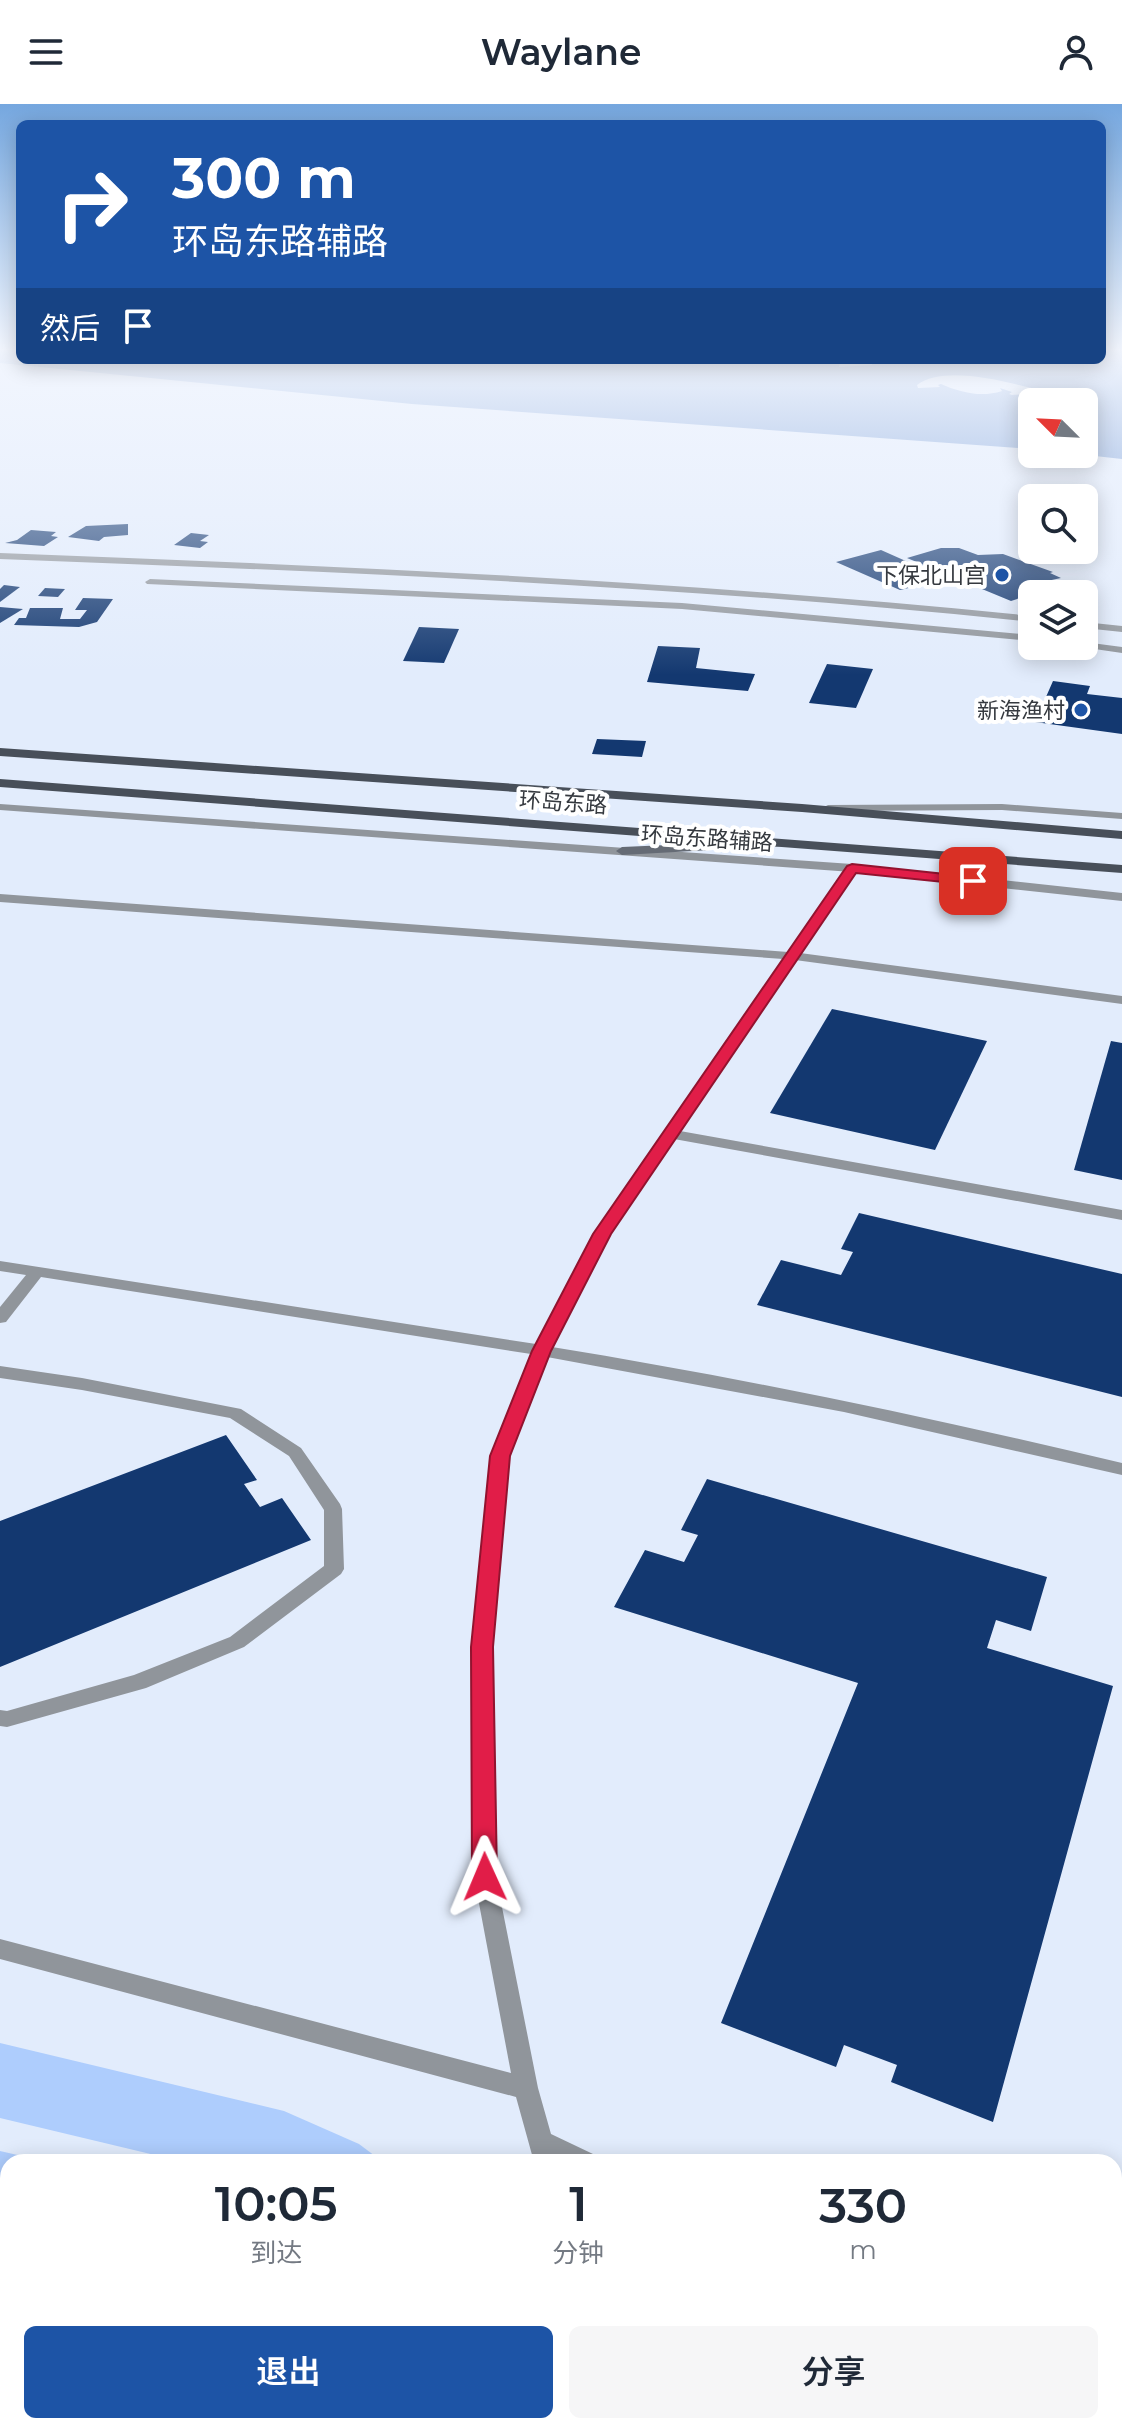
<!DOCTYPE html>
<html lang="zh">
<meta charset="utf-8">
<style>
body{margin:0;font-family:Montserrat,"Noto Sans SC",sans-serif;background:#f6f6f7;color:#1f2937;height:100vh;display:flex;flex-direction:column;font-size:30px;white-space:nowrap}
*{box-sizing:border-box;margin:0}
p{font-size:26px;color:#747a83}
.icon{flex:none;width:44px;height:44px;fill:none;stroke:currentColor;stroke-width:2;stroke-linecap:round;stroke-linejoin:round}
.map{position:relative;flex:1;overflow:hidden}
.panel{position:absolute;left:0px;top:2050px;width:1122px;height:280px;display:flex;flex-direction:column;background:#fff;border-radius:24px 24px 0 0;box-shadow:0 4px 20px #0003}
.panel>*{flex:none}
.top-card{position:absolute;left:16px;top:16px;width:1090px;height:244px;border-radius:12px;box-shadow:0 4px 20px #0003;background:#1d54a6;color:#fff;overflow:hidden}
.needle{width:52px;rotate:294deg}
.buttons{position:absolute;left:1018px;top:284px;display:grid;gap:16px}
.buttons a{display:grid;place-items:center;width:80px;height:80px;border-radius:12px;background:#fff;box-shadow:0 4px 20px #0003;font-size:40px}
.pin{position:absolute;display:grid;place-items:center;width:68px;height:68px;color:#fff;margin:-34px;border-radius:16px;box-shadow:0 4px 12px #0006}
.me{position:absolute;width:88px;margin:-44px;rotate:359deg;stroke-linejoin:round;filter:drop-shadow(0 0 6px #0008)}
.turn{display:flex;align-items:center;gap:28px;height:168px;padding:0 24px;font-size:36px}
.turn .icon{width:104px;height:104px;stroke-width:2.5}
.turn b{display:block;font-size:56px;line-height:68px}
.then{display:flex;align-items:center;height:76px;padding:0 24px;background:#0003;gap:16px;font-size:30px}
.eta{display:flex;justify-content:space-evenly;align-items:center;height:136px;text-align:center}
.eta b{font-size:48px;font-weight:600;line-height:56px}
.action{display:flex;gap:16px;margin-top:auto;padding:16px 24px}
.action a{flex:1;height:92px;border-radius:12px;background:#1d54a6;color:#fff;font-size:32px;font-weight:600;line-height:92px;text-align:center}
.action a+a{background:#f6f6f7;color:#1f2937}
header{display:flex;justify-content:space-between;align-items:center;height:104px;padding:0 24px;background:#fff;font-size:36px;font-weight:600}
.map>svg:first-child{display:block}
</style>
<header><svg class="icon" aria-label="menu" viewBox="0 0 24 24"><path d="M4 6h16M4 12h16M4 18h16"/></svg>Waylane<svg class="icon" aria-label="person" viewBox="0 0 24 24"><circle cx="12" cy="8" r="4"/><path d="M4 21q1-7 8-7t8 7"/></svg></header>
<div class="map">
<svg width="1122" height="2330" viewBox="0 0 1122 2330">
<rect width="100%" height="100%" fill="#e2ecfc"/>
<g fill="#aecdfd">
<path d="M0 1939 284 2007 359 2040 383 2058H184L0 2014Z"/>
<path d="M0 2047 48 2058H8V2322H246L243 2330H0Z"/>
<path d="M462 2322H540L542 2330H464Z"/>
</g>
<path fill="#6a93d2" d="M0 245H20V256H841L839 263 872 261V256H1102V245H1122V355L1077 350H1084V298L1051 296 1046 293 1059 291C1033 286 949 256 917 281L918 284 940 283 938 281 941 280C959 288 981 294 1002 287L1000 284 1012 288 1009 290 1012 291 1039 289 1020 292 1034 298 1032 345 412 300 0 259Z"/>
<g fill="#133870">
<path d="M128 420V431L104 433 99 437 68 433 86 422Z"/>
<path d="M31 426 56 428 51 432 58 433 44 442 5 439 17 436Z"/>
<path d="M191 429 209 431 200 437 208 438 200 444 174 441Z"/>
<path d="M941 444H959L978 451 1003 450 1053 468 1050 469 1061 474 1047 477 1057 482 1011 497 907 454Z"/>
<path d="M881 446 917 462 888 469 917 482 900 486 836 458Z"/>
<path d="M4 481 20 483 0 498V485Z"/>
<path d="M45 484 65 485 58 493 38 492Z"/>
<path d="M83 494 113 495 97 518 79 523 14 521 19 514H26L30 504H63L60 515H80L87 506H75Z"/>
<path d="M0 503 23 505 0 519Z"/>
<path d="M419 523 459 525 444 559 403 557Z"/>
<path d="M658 542 700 544 696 564 755 570 748 587 647 578Z"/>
<path d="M827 560 873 565 856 604 809 599Z"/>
<path d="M1053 577 1090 582 1087 590 1122 594V630L1035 618Z"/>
<path d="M597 635 646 637 642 653 592 650Z"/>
<path d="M832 905 987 937 935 1046 770 1009Z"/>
<path d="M1111 937 1122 939V1076L1074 1066Z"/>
<path d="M859 1109 1122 1170V1293L757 1201 781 1156 841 1171 853 1148 841 1145Z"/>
<path d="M226 1331 257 1376 244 1380 260 1403 282 1394 311 1436 0 1563V1417Z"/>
<path d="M707 1375 1047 1473 1031 1527 996 1516 987 1544 1113 1582 993 2018 891 1978 897 1961 844 1941 836 1963 721 1919 858 1579 614 1503 645 1446 684 1458 698 1431 681 1426Z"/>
</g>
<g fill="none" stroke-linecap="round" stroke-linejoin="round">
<g fill="#90959b" fill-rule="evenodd">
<path d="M0 449C345 462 689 477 1032 512V518C689 482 345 468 0 455Z"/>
<path d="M1084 518 1122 522V528L1084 524Z"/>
<path d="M1002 700 1122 709V715L1002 706 828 707 822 704 828 701Z"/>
</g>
<g fill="#90959b" fill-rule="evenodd">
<path d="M150 475 682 499 1032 531V537L682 505 147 480 145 478Z"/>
<path d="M1084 538 1122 543V549L1081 543 1084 542Z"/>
<path d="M852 760 858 764 800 849 1122 892V900L795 856 680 1027 1122 1106V1116L674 1035 610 1130 552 1243C743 1274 933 1314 1122 1359V1371L844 1308 547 1253 509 1352 492 1543 496 1773 538 1984 551 2030 593 2050 596 2058H534L516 1993 0 1855V1835L511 1969 474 1773 472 1543 491 1352 531 1250 41 1173 6 1218 0 1219V1203L26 1171 0 1167V1157L536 1240 594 1130 783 855 0 798V790L788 848 848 761Z"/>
<path d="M0 1262 82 1274 241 1305 301 1344 340 1400 342 1405 344 1465 341 1470 244 1543 146 1584 7 1623 0 1622V1606L7 1607 134 1571 230 1533 324 1462V1406L289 1352 230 1314 82 1286 0 1274Z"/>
<path d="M1114 2290 1122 2294V2322L1114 2318Z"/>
<rect x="594" y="2322" width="28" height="8"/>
</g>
<path fill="#90959b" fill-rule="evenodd" d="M0 700 852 760 1122 789V797L852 768 0 706Z"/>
<path fill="#656b75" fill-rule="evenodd" d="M780 736 784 738V742L622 751 616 747 622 743Z"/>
<g fill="#484f59" fill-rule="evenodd">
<path d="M0 644 802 700 1122 727V735L802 708 0 652Z"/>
<path d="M0 675 1122 761V769L0 683Z"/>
</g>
</g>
<linearGradient id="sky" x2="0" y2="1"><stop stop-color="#75a7df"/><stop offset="0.43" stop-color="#f2f6fe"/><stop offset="1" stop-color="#f2f6fe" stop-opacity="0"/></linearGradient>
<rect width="1122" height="571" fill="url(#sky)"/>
<path fill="#e11d48" stroke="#92132f" stroke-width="2" d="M852 760 973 773 980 777 973 781 856 769 611 1130 551 1247 510 1352 493 1543 497 1773 494 1781 485 1784 476 1781 472 1773 471 1543 490 1352 532 1247 593 1130 847 762Z"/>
<g fill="#1d54a6" stroke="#fff" stroke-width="3">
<circle cx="1002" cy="471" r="8"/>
<circle cx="1081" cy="606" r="8"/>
</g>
<g text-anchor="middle" stroke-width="8" stroke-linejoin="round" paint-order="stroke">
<g font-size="22" fill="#35393f" stroke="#fff" text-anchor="end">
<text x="986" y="479">下保北山宫</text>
<text x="1065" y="614">新海渔村</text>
</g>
<g font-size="22" fill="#35393f" stroke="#fff">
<text transform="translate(563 698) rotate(4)" y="8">环岛东路</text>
<text transform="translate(707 734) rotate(4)" y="8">环岛东路辅路</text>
</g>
</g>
</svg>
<div class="buttons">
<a><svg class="needle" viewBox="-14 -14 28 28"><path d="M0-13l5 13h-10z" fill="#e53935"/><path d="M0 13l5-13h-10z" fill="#747a83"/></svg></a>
<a><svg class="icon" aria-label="search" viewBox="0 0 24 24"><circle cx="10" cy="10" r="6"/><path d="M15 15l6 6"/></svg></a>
<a><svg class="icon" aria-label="layers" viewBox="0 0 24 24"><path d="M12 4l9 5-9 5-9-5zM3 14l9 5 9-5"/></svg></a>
</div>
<div class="pin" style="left:973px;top:777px;background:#d93025"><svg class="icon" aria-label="arrive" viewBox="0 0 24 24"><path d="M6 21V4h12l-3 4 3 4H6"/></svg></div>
<svg class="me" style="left:485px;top:1773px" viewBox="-20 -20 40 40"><path d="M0-17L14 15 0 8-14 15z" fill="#e11d48" stroke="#fff" stroke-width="4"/></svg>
<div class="top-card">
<div class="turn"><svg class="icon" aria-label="right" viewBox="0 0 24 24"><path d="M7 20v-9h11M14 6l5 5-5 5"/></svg><div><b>300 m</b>环岛东路辅路</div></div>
<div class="then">然后<svg class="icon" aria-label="arrive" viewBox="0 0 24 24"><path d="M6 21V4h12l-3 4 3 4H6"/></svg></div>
</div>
<section class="panel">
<div class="eta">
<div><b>10:05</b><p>到达</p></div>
<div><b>1</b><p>分钟</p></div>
<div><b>330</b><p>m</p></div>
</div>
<div class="action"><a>退出</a><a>分享</a></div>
</section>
</div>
